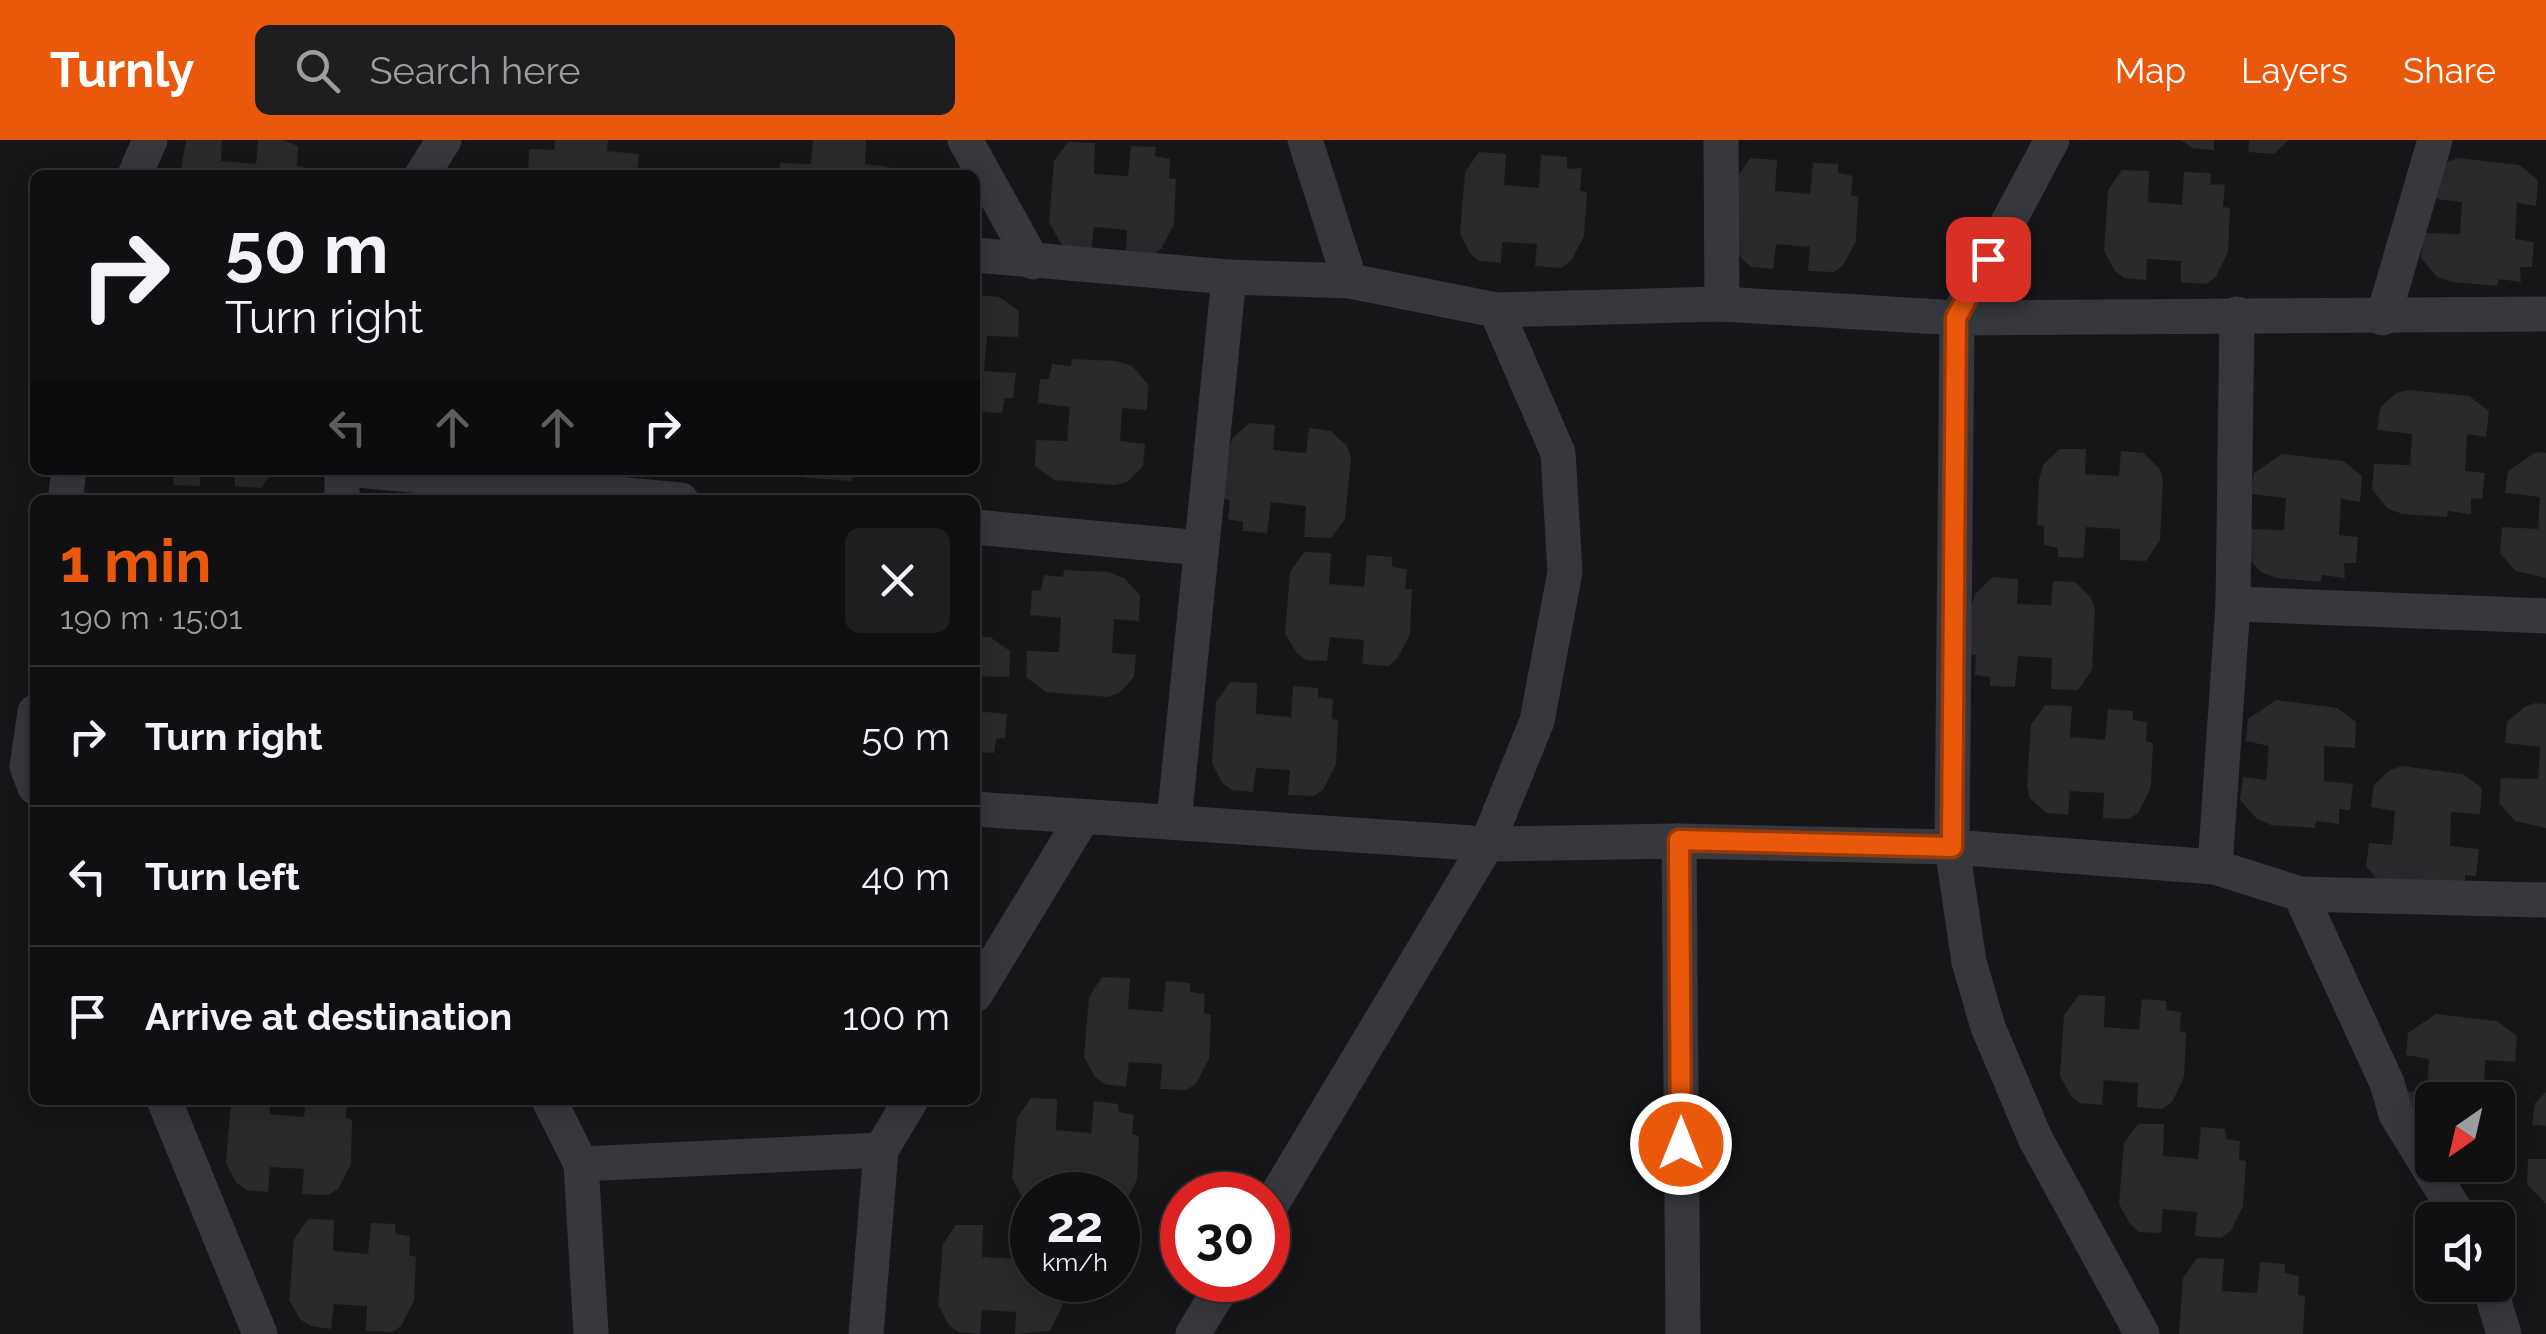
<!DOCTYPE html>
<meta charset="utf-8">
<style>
body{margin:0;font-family:Raleway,sans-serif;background:#1e1e20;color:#f1f3f6;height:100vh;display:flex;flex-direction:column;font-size:38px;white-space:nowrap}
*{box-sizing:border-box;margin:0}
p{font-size:32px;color:#9c9d9f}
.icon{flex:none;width:55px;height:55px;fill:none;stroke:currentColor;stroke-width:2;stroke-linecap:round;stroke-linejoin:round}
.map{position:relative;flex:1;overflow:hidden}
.side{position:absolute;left:30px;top:355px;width:950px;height:610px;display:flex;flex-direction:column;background:#101012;border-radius:15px;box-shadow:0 5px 25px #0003,0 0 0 2px #303032}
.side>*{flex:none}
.guide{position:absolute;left:30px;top:30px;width:950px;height:305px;border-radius:15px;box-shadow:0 5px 25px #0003,0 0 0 2px #303032;background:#101012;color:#f1f3f6;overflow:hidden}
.needle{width:65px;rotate:214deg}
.tools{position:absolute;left:2415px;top:942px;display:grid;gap:20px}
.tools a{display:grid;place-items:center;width:100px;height:100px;border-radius:15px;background:#101012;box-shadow:0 5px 25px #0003,0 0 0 2px #303032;font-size:50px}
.speed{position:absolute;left:1010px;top:1032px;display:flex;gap:20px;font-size:50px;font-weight:700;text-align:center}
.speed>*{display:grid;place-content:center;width:130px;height:130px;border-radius:50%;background:#101012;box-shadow:0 5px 25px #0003,0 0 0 2px #303032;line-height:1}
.speed small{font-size:25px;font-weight:400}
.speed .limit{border:15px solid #d22;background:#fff;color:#111}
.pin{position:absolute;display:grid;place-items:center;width:85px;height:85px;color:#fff;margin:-42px;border-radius:20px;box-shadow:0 5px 15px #0006}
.me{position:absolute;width:110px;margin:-55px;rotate:0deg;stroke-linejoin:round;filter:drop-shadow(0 0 8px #0008)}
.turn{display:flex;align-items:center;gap:35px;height:210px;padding:0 30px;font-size:45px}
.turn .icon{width:130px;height:130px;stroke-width:2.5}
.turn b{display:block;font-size:70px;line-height:85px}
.lanes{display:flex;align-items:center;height:95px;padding:0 30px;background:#0003;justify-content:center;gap:50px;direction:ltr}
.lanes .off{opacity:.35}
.round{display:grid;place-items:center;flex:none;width:105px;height:105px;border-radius:15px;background:#1e1e20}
.head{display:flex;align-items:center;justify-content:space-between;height:170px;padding:0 30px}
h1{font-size:60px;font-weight:700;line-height:75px;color:#ea580c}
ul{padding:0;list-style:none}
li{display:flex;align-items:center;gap:30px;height:140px;padding:0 30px;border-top:2px solid #303032}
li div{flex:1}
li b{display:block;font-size:38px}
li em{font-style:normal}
header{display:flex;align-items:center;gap:60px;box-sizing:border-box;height:140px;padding:0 50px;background:#ea580c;color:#fff}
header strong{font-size:48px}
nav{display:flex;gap:55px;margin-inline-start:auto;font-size:35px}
.search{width:700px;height:90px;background:#1e1e20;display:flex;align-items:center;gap:25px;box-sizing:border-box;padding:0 35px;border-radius:15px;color:#9c9d9f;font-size:38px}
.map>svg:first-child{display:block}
</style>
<header>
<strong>Turnly</strong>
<div class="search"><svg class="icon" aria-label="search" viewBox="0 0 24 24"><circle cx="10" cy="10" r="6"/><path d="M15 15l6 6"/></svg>Search here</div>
<nav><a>Map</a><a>Layers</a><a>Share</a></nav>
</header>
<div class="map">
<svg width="2546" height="1194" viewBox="0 0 2546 1194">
<rect width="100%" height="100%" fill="#161618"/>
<g fill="#29292c">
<path d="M186 0H222L221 21 256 24 258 0H283L298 6 297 26 304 27V35H180Z"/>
<path d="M555 0H608L607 11 639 14 637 35H528L529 9 554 10Z"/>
<path d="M813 0H866L865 24 889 27 888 35H779L780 23 811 24Z"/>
<path d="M2181 0H2214V10L2192 8Z"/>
<path d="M2249 0H2289L2274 14 2248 12Z"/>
<path d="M1068 2 1095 3 1094 34 1128 36 1131 6 1156 7 1155 16 1170 19 1169 38 1176 39 1174 84 1161 109 1151 116 1126 114 1127 90 1094 87 1091 111 1069 110 1060 102 1049 82 1054 21Z"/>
<path d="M1479 12 1506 14 1504 45 1539 48 1541 15 1567 17V29L1582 28 1580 51 1587 52 1584 96 1571 121 1561 128 1535 126 1537 104 1502 102 1501 123 1479 121 1470 113 1460 93 1465 32Z"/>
<path d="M1750 18 1777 20 1775 51 1810 54 1813 23 1838 24V33L1853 36 1851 55 1858 57 1856 101 1843 126 1834 132 1808 131 1810 107 1776 104 1773 129 1751 127 1742 119 1736 111V39Z"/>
<path d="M2458 18 2519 25 2538 40 2536 66 2517 63 2515 99 2534 102 2532 127H2520L2521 142 2499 139 2497 146 2453 142 2437 137 2421 118 2424 93 2460 94 2462 62 2427 58 2446 22Z"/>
<path d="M2122 30 2149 31 2148 62 2182 65 2184 32 2211 33 2210 45 2225 44 2223 67 2230 68 2228 112 2216 137 2206 144 2181 142V121L2147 119 2146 140 2124 138 2115 131 2104 111 2108 50Z"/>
<path d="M975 155 999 157 1019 171 1018 197 987 196 984 231 1016 233 1013 258H1005L1002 273 983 272 982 279 975 278Z"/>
<path d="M1072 219 1117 221 1132 226 1148 244 1147 270 1122 268 1120 301 1145 304 1143 326 1127 342 1115 345 1054 340 1035 326 1036 300 1067 301 1070 267 1038 263 1040 239H1049L1052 224 1071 226Z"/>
<path d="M2408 250 2469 256 2489 271 2486 297 2467 294 2465 331 2485 333 2482 359 2471 358V374L2448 371 2447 377 2402 374 2387 368 2372 349 2374 324 2410 325 2412 294 2377 290 2380 268 2396 253Z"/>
<path d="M1249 283 1275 285 1273 310 1306 313 1309 288 1331 291 1347 306 1351 318 1345 379 1331 398 1304 397 1306 366 1271 362 1267 393 1243 391V382L1228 379 1230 360 1223 359 1226 314 1232 299Z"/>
<path d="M2060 309H2086L2085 334 2119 336 2121 311 2143 313 2159 328 2163 339 2160 400 2146 421 2120 420V389L2086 387 2083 418 2058 417V408L2044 405V386L2037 385 2039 340 2043 325Z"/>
<path d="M2536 312 2546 313V438L2516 431 2500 413 2502 387 2538 389 2540 357 2505 353 2508 331Z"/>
<path d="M2282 314 2343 321 2362 336 2360 362 2341 359 2339 395 2358 397 2356 423H2344L2345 438 2322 435 2321 442 2277 438 2261 432 2245 414 2248 389 2284 390 2286 358 2251 354 2254 333Z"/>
<path d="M158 330H200V346L174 345 173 333 158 334Z"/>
<path d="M235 330H274L261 348 235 346Z"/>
<path d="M784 330H873V335L853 334 852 341 807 338Z"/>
<path d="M1304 412 1331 413 1329 444 1364 447 1367 415 1392 417V427L1407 429 1405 449H1412L1410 494 1397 519 1388 526 1362 524 1364 500 1330 497 1327 521 1306 520 1296 512 1285 493 1290 432Z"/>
<path d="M1064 430 1109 432 1124 438 1140 455 1139 481 1114 479 1112 513 1136 515 1134 537 1119 553 1108 557 1046 552 1026 537 1027 511 1059 512 1061 478 1030 475 1032 451 1041 450 1044 435 1063 437Z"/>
<path d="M1993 437 2018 439 2017 464 2051 465 2053 441 2075 442 2091 458 2095 469 2092 530 2078 550 2051 549 2052 518 2018 516 2015 547 1990 546V537L1975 535 1976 515 1969 514 1971 470 1975 454Z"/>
<path d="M975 496 990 497 1010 511 1009 537 975 536Z"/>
<path d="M1230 542 1257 543 1256 574 1291 577 1293 546 1318 548V557L1333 559 1332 579 1338 580 1336 624 1323 650 1314 656 1288 655 1290 630 1256 628 1253 652 1232 650 1222 643 1212 623 1216 562Z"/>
<path d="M2276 560 2337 568 2356 582 2355 608 2324 606V641L2353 644 2350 670 2339 669V684L2316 681 2315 688 2271 685 2256 678 2240 660 2243 637 2266 640 2269 606 2246 601 2248 579Z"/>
<path d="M2535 563 2546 564V688L2515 681 2499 663 2501 638 2538 639 2540 607 2505 603 2507 582 2524 567Z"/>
<path d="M2045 565 2072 566 2070 597 2105 600 2108 569 2133 571V580L2147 582 2146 601 2153 603 2151 647 2138 673 2129 679 2103 678 2104 653 2070 651 2068 675 2046 673 2030 658 2027 646 2031 585Z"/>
<path d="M975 571 1007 574 1005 598 996 599 994 613 975 612Z"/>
<path d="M2402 626 2463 634 2482 648 2480 674 2451 672 2450 706 2479 709 2476 736 2465 735V750L2381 744 2366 726 2369 703 2392 705 2395 671 2371 667 2374 645 2390 630Z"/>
<path d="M1102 837 1130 838 1128 869 1163 872 1166 841 1190 843V852L1205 854 1204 873 1211 875 1209 919 1196 944 1186 950 1160 949 1162 924 1129 922 1126 947 1104 944 1095 937 1084 917 1089 857Z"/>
<path d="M2079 855 2105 856 2104 887 2139 890 2142 859 2166 861 2167 870 2181 872 2180 892 2186 893 2184 937 2172 962 2162 969 2137 967 2138 943 2104 940 2102 965 2080 963 2071 956 2060 936 2064 875Z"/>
<path d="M2436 874 2497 881 2517 896 2515 922 2485 920 2484 954 2513 957 2510 984 2498 983V960H2432V999L2415 992 2403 951 2427 953 2429 919 2406 915 2408 893Z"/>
<path d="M2546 952V986L2532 985 2535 963Z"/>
<path d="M1031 958 1057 959 1056 990 1091 993 1094 961 1118 964 1119 972 1134 975 1132 994 1139 996 1137 1040 1124 1065 1118 1069V1055H1090V1045L1056 1043 1055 1055H1032V1066L1023 1058 1012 1039 1017 978Z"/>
<path d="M231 960H270V974L304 977 306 960H347L346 978 352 980 351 1024 338 1049 328 1055 302 1054 304 1029 270 1027 268 1052 246 1050 236 1042 226 1023Z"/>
<path d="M2138 984H2164L2163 1016 2198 1019 2201 987 2225 989 2226 999 2240 1001 2239 1020 2246 1021 2243 1066 2231 1091 2221 1098 2195 1096 2197 1072 2163 1069 2161 1093 2139 1092 2130 1084 2119 1064 2124 1003Z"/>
<path d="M2528 1019H2546V1064L2527 1044Z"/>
<path d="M308 1079 334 1080 333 1111 368 1114 371 1083 395 1084 396 1094 410 1096 409 1115 416 1117 414 1161 401 1186 392 1192 366 1191 367 1166 334 1164 331 1189 310 1186 300 1179 289 1160 294 1099Z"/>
<path d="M956 1085H983L982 1117 1017 1119 1019 1088 1032 1089V1140H1064L1062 1167 1050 1191 1015 1194 1016 1172 982 1170 980 1194 958 1192 949 1185 938 1165 943 1104Z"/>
<path d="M2197 1118 2224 1119 2222 1151 2257 1153 2260 1122 2285 1124V1133L2299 1136 2298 1155 2305 1156 2303 1194H2179L2183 1138Z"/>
</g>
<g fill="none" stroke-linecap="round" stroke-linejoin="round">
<g stroke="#37383d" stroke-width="35">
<path d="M965 0 1033 122"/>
<path d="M1305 0 1350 141"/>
<path d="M1721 0 1722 164"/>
<path d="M2052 0 1957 178 1952 707 1969 822 1988 887 2035 998 2142 1194"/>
<path d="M135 35 150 0"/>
<path d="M422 35 444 0"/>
<path d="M975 115 1229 137 1350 141 1496 170 1722 164 1957 178 2546 174"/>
<path d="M2383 178 2435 0"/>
<path d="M342 330V360"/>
<path d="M357 330 681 360"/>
<path d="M65 360 69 330"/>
<path d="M975 387 1201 408"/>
<path d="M2233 464 2546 476"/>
<path d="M35 572 27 627 35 647"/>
<path d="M975 669 1487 704 1679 701 1683 1194"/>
<path d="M1174 681 1229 137"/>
<path d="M1679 701 1952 707 2215 727 2300 754 2546 760"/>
<path d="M2215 727 2233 464 2237 174"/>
<path d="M2300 754 2387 943 2396 974 2461 1080"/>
<path d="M975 855 1083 677"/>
<path d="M164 960 260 1194"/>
<path d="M549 960 581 1024"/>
<path d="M881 1010 911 960"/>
<path d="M1268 1070 1487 704 1537 581 1565 432 1558 313 1496 170"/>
<path d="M2489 1145 2504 1194"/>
<path d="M591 1194 581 1024 881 1010 866 1194"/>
<path d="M1193 1194 1226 1140"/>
</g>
</g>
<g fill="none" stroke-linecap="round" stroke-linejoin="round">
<defs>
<path id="route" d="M1681 1004 1679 700 1952 707 1956 178 1988 119"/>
</defs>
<use href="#route" stroke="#983908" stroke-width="25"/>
<use href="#route" stroke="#ea580c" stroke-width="18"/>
</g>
</svg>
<div class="tools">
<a><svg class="needle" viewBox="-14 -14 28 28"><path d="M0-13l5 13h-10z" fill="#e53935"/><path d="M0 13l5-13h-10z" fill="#9c9d9f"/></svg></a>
<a><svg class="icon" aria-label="sound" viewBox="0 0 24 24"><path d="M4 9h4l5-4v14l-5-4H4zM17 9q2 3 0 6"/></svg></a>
</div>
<div class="speed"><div>22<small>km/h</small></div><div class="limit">30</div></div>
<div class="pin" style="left:1988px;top:119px;background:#d93025"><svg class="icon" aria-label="arrive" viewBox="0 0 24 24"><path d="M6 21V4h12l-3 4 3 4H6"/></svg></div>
<svg class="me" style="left:1681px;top:1004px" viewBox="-20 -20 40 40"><circle r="17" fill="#ea580c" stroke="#fff" stroke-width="3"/><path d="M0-11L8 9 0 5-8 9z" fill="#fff"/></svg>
<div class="guide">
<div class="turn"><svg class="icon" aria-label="right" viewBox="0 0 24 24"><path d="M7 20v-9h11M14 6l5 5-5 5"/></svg><div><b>50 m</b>Turn right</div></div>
<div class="lanes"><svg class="icon off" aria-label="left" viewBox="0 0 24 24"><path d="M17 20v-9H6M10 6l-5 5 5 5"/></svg><svg class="icon off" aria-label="ahead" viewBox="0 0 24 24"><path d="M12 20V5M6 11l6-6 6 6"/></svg><svg class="icon off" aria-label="ahead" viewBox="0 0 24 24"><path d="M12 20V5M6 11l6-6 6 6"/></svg><svg class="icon" aria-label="right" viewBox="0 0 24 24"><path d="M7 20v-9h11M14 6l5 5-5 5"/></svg></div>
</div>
<section class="side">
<div class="head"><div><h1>1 min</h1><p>190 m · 15:01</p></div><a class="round"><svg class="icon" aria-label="close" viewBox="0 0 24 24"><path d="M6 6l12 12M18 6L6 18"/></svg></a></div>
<ul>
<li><svg class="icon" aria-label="right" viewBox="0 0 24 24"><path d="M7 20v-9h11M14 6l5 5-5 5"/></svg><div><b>Turn right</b></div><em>50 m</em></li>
<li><svg class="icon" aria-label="left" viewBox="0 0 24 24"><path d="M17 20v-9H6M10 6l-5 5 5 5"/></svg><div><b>Turn left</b></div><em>40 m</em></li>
<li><svg class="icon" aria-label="arrive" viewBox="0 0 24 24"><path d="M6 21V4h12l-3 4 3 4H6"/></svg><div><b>Arrive at destination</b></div><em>100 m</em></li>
</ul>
</section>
</div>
